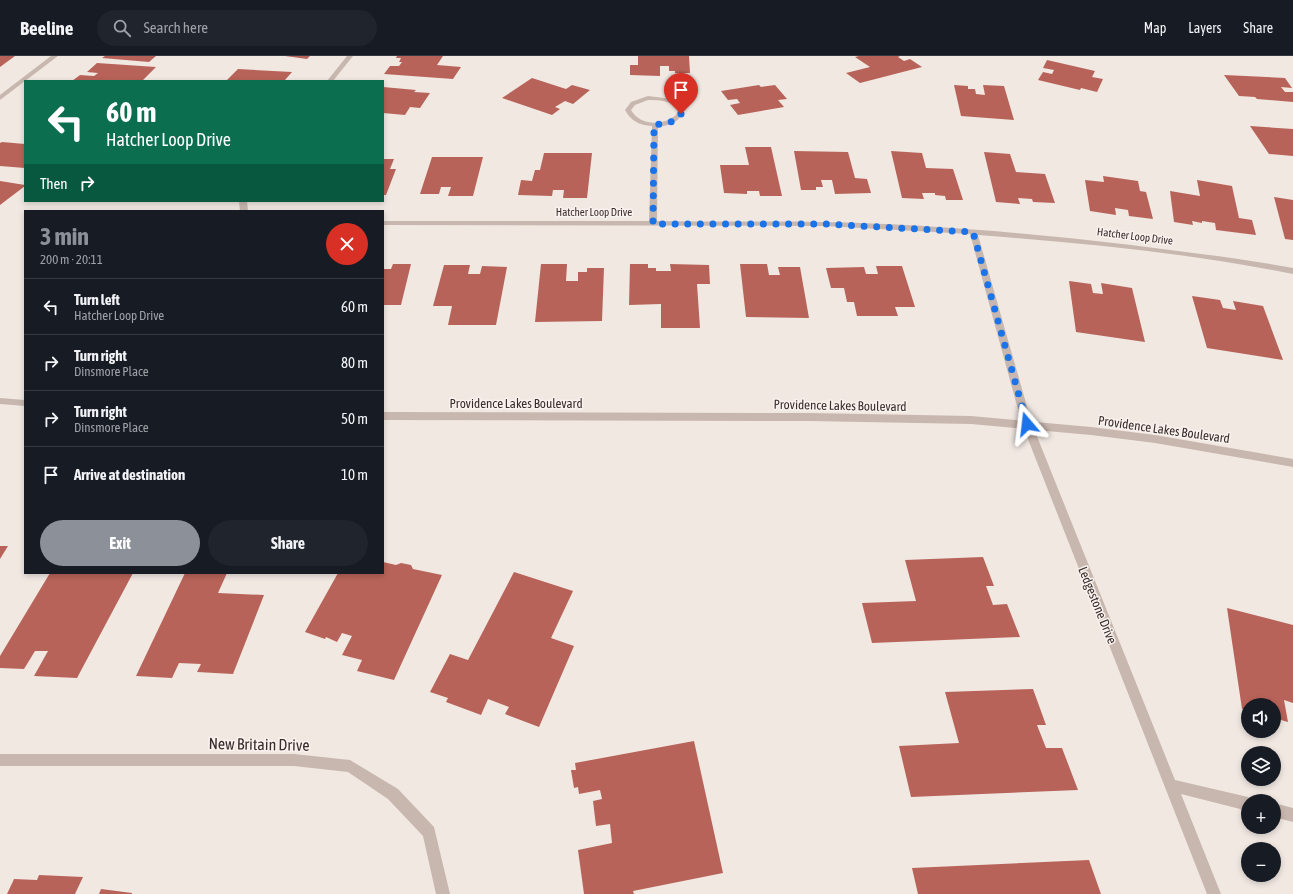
<!DOCTYPE html>
<meta charset="utf-8">
<style>
body{margin:0;font-family:"Asap Condensed",sans-serif;background:#20242c;color:#f1f3f6;height:100vh;display:flex;flex-direction:column;font-size:15px;white-space:nowrap}
*{box-sizing:border-box;margin:0}
p{font-size:13px;color:#9ea1a6}
.icon{flex:none;width:22px;height:22px;fill:none;stroke:currentColor;stroke-width:2;stroke-linecap:round;stroke-linejoin:round}
.map{position:relative;flex:1;overflow:hidden}
.drawer{position:absolute;left:24px;top:154px;width:360px;height:364px;display:flex;flex-direction:column;background:#171b24;border-radius:0px;box-shadow:0 2px 6px #0003}
.drawer>*{flex:none}
.guide{position:absolute;left:24px;top:24px;width:360px;height:122px;border-radius:0px;box-shadow:0 2px 6px #0003;background:#0b6e4f;color:#fff;overflow:hidden}
.controls{position:absolute;left:1241px;top:642px;display:grid;gap:8px}
.controls a{display:grid;place-items:center;width:40px;height:40px;border-radius:50%;background:#171b24;box-shadow:0 2px 6px #0003;font-size:20px}
.pin{position:absolute;display:grid;place-items:center;width:34px;height:34px;color:#fff;margin:-41px -17px;border-radius:50% 50% 50% 0;rotate:-45deg;box-shadow:0 0 4px #0007}
.pin .icon{rotate:45deg}
.me{position:absolute;width:44px;margin:-22px;rotate:343deg;stroke-linejoin:round;filter:drop-shadow(0 0 3px #0008)}
.turn{display:flex;align-items:center;gap:14px;height:84px;padding:0 16px;font-size:18px}
.turn .icon{width:52px;height:52px;stroke-width:2.5}
.turn b{display:block;font-size:28px;line-height:34px}
.then{display:flex;align-items:center;height:38px;padding:0 16px;background:#0003;gap:8px;font-size:15px}
.round{display:grid;place-items:center;flex:none;width:42px;height:42px;border-radius:21px;background:#20242c}
.summary{display:flex;align-items:center;justify-content:space-between;height:68px;padding:0 16px}
h1{font-size:24px;font-weight:700;line-height:30px;color:#8c9099}
.action{display:flex;gap:8px;margin-top:auto;padding:8px 16px}
.action a{flex:1;height:46px;border-radius:24px;background:#8c9099;color:#fff;font-size:16px;font-weight:700;line-height:46px;text-align:center}
.action a+a{background:#20242c;color:#f1f3f6}
ul{padding:0;list-style:none}
li{display:flex;align-items:center;gap:12px;height:56px;padding:0 16px;border-top:1px solid #363941}
li div{flex:1}
li b{display:block;font-size:15px}
li em{font-style:normal}
header{display:flex;align-items:center;gap:24px;box-sizing:border-box;height:56px;padding:0 20px;background:#171b24;border-bottom:1px solid #363941}
header strong{font-size:19px}
nav{display:flex;gap:22px;margin-inline-start:auto;font-size:14px}
.search{width:280px;height:36px;background:#20242c;display:flex;align-items:center;gap:10px;box-sizing:border-box;padding:0 14px;border-radius:22px;color:#9ea1a6;font-size:15px}
.map>svg:first-child{display:block}
</style>
<header>
<strong>Beeline</strong>
<div class="search"><svg class="icon" aria-label="search" viewBox="0 0 24 24"><circle cx="10" cy="10" r="6"/><path d="M15 15l6 6"/></svg>Search here</div>
<nav><a>Map</a><a>Layers</a><a>Share</a></nav>
</header>
<div class="map">
<svg width="1293" height="838" viewBox="0 0 1293 838">
<rect width="100%" height="100%" fill="#f1e8e2"/>
<g fill="#b86359">
<path d="M0 0H15L0 11Z"/>
<path d="M105 0H156L149 6 102 2Z"/>
<path d="M285 0H310L307 3Z"/>
<path d="M397 0H443L437 9 461 11 453 23 384 18 390 10H399L402 6H399L401 2H396Z"/>
<path d="M638 0H689L690 17H675V15H669V10H660V20L630 19V9H638Z"/>
<path d="M859 0H900L898 1 904 5 910 3 922 11 860 27 846 17 870 11 855 1Z"/>
<path d="M1047 4 1095 15 1092 21 1103 23 1097 36 1081 32 1080 34 1038 24 1043 16 1052 18 1054 14 1043 12Z"/>
<path d="M97 7 156 11 142 25H72L80 19 94 20 98 17 87 16Z"/>
<path d="M238 13 292 16 285 24 226 25Z"/>
<path d="M1224 19 1285 22 1292 32 1281 31 1285 36H1293V46L1257 43 1255 41 1239 40Z"/>
<path d="M532 22 566 33 572 29 590 34 573 48 565 45 555 51 560 53 552 59 502 42Z"/>
<path d="M759 29 761 31 775 29 787 43 778 44 784 51 738 59 730 49 740 47 737 43 728 44 721 35Z"/>
<path d="M954 29 968 30V33H975L976 38 985 39 983 29 1004 30 1014 64 961 60Z"/>
<path d="M383 31 416 34 414 36 430 37 420 52 410 51 405 59 383 57Z"/>
<path d="M1250 70 1293 73V100L1269 98Z"/>
<path d="M2 86 25 88V112L0 110V87Z"/>
<path d="M745 91H771L782 140H760L759 135H747V138L724 137 720 109H749Z"/>
<path d="M794 95 848 96 855 122 867 123 871 137 835 138 832 124H821L823 131H816V134H801Z"/>
<path d="M891 95 922 97 926 112 953 113 963 144H946L945 140 935 139V137H922L924 143 902 142Z"/>
<path d="M984 96 1010 98 1016 116 1045 118 1055 147 1033 146 1032 143 1018 142 1020 148 996 146Z"/>
<path d="M544 97H592L587 142H563L564 134H553L552 140 518 139 521 124 532 125 535 114H540Z"/>
<path d="M432 101H483L473 140H448L451 131H441L439 138H420Z"/>
<path d="M383 103H394L390 113H396L386 139H383Z"/>
<path d="M1103 120 1138 125 1140 135 1146 136 1153 163 1129 160 1128 154 1115 152 1116 159 1090 155 1085 124 1104 126Z"/>
<path d="M1197 124 1232 130 1239 162 1252 164 1256 179 1216 174 1215 167 1202 165V167L1192 165 1193 169 1174 166 1170 135 1200 140Z"/>
<path d="M0 125 25 129V130L0 149Z"/>
<path d="M1274 141 1293 144V184L1285 183Z"/>
<path d="M393 208H411L401 249H383V213H391Z"/>
<path d="M541 208H567L566 225H578V216H587V212H604L602 265 535 266Z"/>
<path d="M630 208H648V212H656V215H671L670 208 709 209 710 228H697L700 272H661V248L629 249Z"/>
<path d="M740 208H767L769 219H780L778 211H800L809 262 746 261Z"/>
<path d="M444 209H470L468 218H480L482 210 507 211 496 269H448L452 250H433Z"/>
<path d="M876 210H902L915 251H895L898 260H857L854 246H847L844 232H831L826 212 864 211 866 218H878Z"/>
<path d="M1069 225 1091 228 1093 237 1103 238 1101 227 1132 232 1145 286 1076 276Z"/>
<path d="M1192 240 1220 244 1223 252 1236 254 1233 245 1263 250 1283 304 1207 292Z"/>
<path d="M0 490H8L0 503Z"/>
<path d="M983 501 994 530H986L993 549 1007 548 1020 581 872 587 862 547 916 545 905 504Z"/>
<path d="M383 506 396 509 401 507 411 509 413 513 442 519 394 624 357 615 362 604 342 599 352 580 342 577 337 586 326 581 325 583 305 576 338 517H383Z"/>
<path d="M514 516 573 535 551 582 574 590 539 671 505 658 509 651 488 643 481 659 446 646 448 642 430 636 450 598 468 604Z"/>
<path d="M50 517H133L77 622 34 620 48 595H35L24 613 0 612V600Z"/>
<path d="M185 517H227L218 537 264 539 233 618 197 616 201 608 179 607 172 622 136 620Z"/>
<path d="M1227 552 1293 569V647L1284 644 1288 666 1274 662V649H1248V654L1242 653Z"/>
<path d="M1033 633 1046 669H1037L1046 692H1062L1078 734 911 741 899 690 959 687 945 636Z"/>
<path d="M694 685 723 817 633 835 634 838H584L578 794 612 787 610 768 596 770 593 745 602 743 600 734 579 738 578 731 574 732 571 714H576L575 707Z"/>
<path d="M1089 804 1101 838H918L912 812Z"/>
<path d="M39 819 83 821 75 838H7L14 823 37 824Z"/>
<path d="M101 833 132 837V838H99Z"/>
</g>
<g fill="none" stroke-linecap="round" stroke-linejoin="round">
<g fill="#c8b7af" fill-rule="evenodd">
<path d="M51 0H58L0 44V39Z"/>
<path d="M347 0H353L333 25H327Z"/>
<path d="M648 40 672 43 684 53C680 66 671 69 658 71L657 165C712 166 768 165 824 166 926 168 1029 177 1131 189 1185 196 1239 202 1293 212V218C1189 197 1083 187 978 179L1032 368 1175 724 1248 741 1253 745H1248V755L1181 738 1221 838H1207L1022 368 970 178 824 170 383 169V165H649L652 70C639 69 631 65 625 54L631 46ZM648 44C659 44 670 44 678 53L676 59C663 70 640 70 631 54L635 49Z"/>
<path d="M239 145H247L248 155H240Z"/>
<path d="M0 698H294L350 704 398 733 434 771 450 838H436L423 780 388 743 348 716 294 710H0Z"/>
<path d="M1274 747 1293 752V766L1274 761Z"/>
</g>
<g fill="#c8b7af" fill-rule="evenodd">
<path d="M0 342 25 344V350L0 348Z"/>
<path d="M383 356 809 357 971 360 1091 371 1155 379 1293 403V411L1155 387 1091 379 971 368 809 365 383 364Z"/>
</g>
</g>
<g fill="none" stroke-linecap="round" stroke-linejoin="round">
<path stroke="#1a73e8" stroke-width="7" stroke-dasharray="0 12.6" d="M681 58 671 66 654 69 653 168H824L973 176 1027 368"/>
</g>
<g text-anchor="middle" stroke-width="3" stroke-linejoin="round" paint-order="stroke">
<g font-size="11" fill="#382e2c" stroke="#f9f2ee">
<text x="594" y="160">Hatcher Loop Drive</text>
<text transform="translate(1135 180) rotate(7)" y="4">Hatcher Loop Drive</text>
</g>
<g font-size="13" fill="#382e2c" stroke="#f9f2ee">
<text x="516" y="352">Providence Lakes Boulevard</text>
<text transform="translate(840 349) rotate(1)" y="5">Providence Lakes Boulevard</text>
<text transform="translate(1164 373) rotate(8)" y="5">Providence Lakes Boulevard</text>
<text transform="translate(1098 549) rotate(68)" y="5">Ledgestone Drive</text>
</g>
<g font-size="16" fill="#382e2c" stroke="#f9f2ee">
<text transform="translate(259 688) rotate(1)" y="6">New Britain Drive</text>
</g>
</g>
</svg>
<div class="controls">
<a><svg class="icon" aria-label="sound" viewBox="0 0 24 24"><path d="M4 9h4l5-4v14l-5-4H4zM17 9q2 3 0 6"/></svg></a>
<a><svg class="icon" aria-label="layers" viewBox="0 0 24 24"><path d="M12 4l9 5-9 5-9-5zM3 14l9 5 9-5"/></svg></a>
<a>+</a>
<a>−</a>
</div>
<div class="pin" style="left:681px;top:58px;background:#d93025"><svg class="icon" aria-label="arrive" viewBox="0 0 24 24"><path d="M6 21V4h12l-3 4 3 4H6"/></svg></div>
<svg class="me" style="left:1027px;top:368px" viewBox="-20 -20 40 40"><path d="M0-17L14 15 0 8-14 15z" fill="#1a73e8" stroke="#fff" stroke-width="4"/></svg>
<div class="guide">
<div class="turn"><svg class="icon" aria-label="left" viewBox="0 0 24 24"><path d="M17 20v-9H6M10 6l-5 5 5 5"/></svg><div><b>60 m</b>Hatcher Loop Drive</div></div>
<div class="then">Then<svg class="icon" aria-label="right" viewBox="0 0 24 24"><path d="M7 20v-9h11M14 6l5 5-5 5"/></svg></div>
</div>
<section class="drawer">
<div class="summary"><div><h1>3 min</h1><p>200 m · 20:11</p></div><a class="round" style="background:#d93025;color:#fff"><svg class="icon" aria-label="close" viewBox="0 0 24 24"><path d="M6 6l12 12M18 6L6 18"/></svg></a></div>
<ul>
<li><svg class="icon" aria-label="left" viewBox="0 0 24 24"><path d="M17 20v-9H6M10 6l-5 5 5 5"/></svg><div><b>Turn left</b><p>Hatcher Loop Drive</p></div><em>60 m</em></li>
<li><svg class="icon" aria-label="right" viewBox="0 0 24 24"><path d="M7 20v-9h11M14 6l5 5-5 5"/></svg><div><b>Turn right</b><p>Dinsmore Place</p></div><em>80 m</em></li>
<li><svg class="icon" aria-label="right" viewBox="0 0 24 24"><path d="M7 20v-9h11M14 6l5 5-5 5"/></svg><div><b>Turn right</b><p>Dinsmore Place</p></div><em>50 m</em></li>
<li><svg class="icon" aria-label="arrive" viewBox="0 0 24 24"><path d="M6 21V4h12l-3 4 3 4H6"/></svg><div><b>Arrive at destination</b></div><em>10 m</em></li>
</ul>
<div class="action"><a>Exit</a><a>Share</a></div>
</section>
</div>
